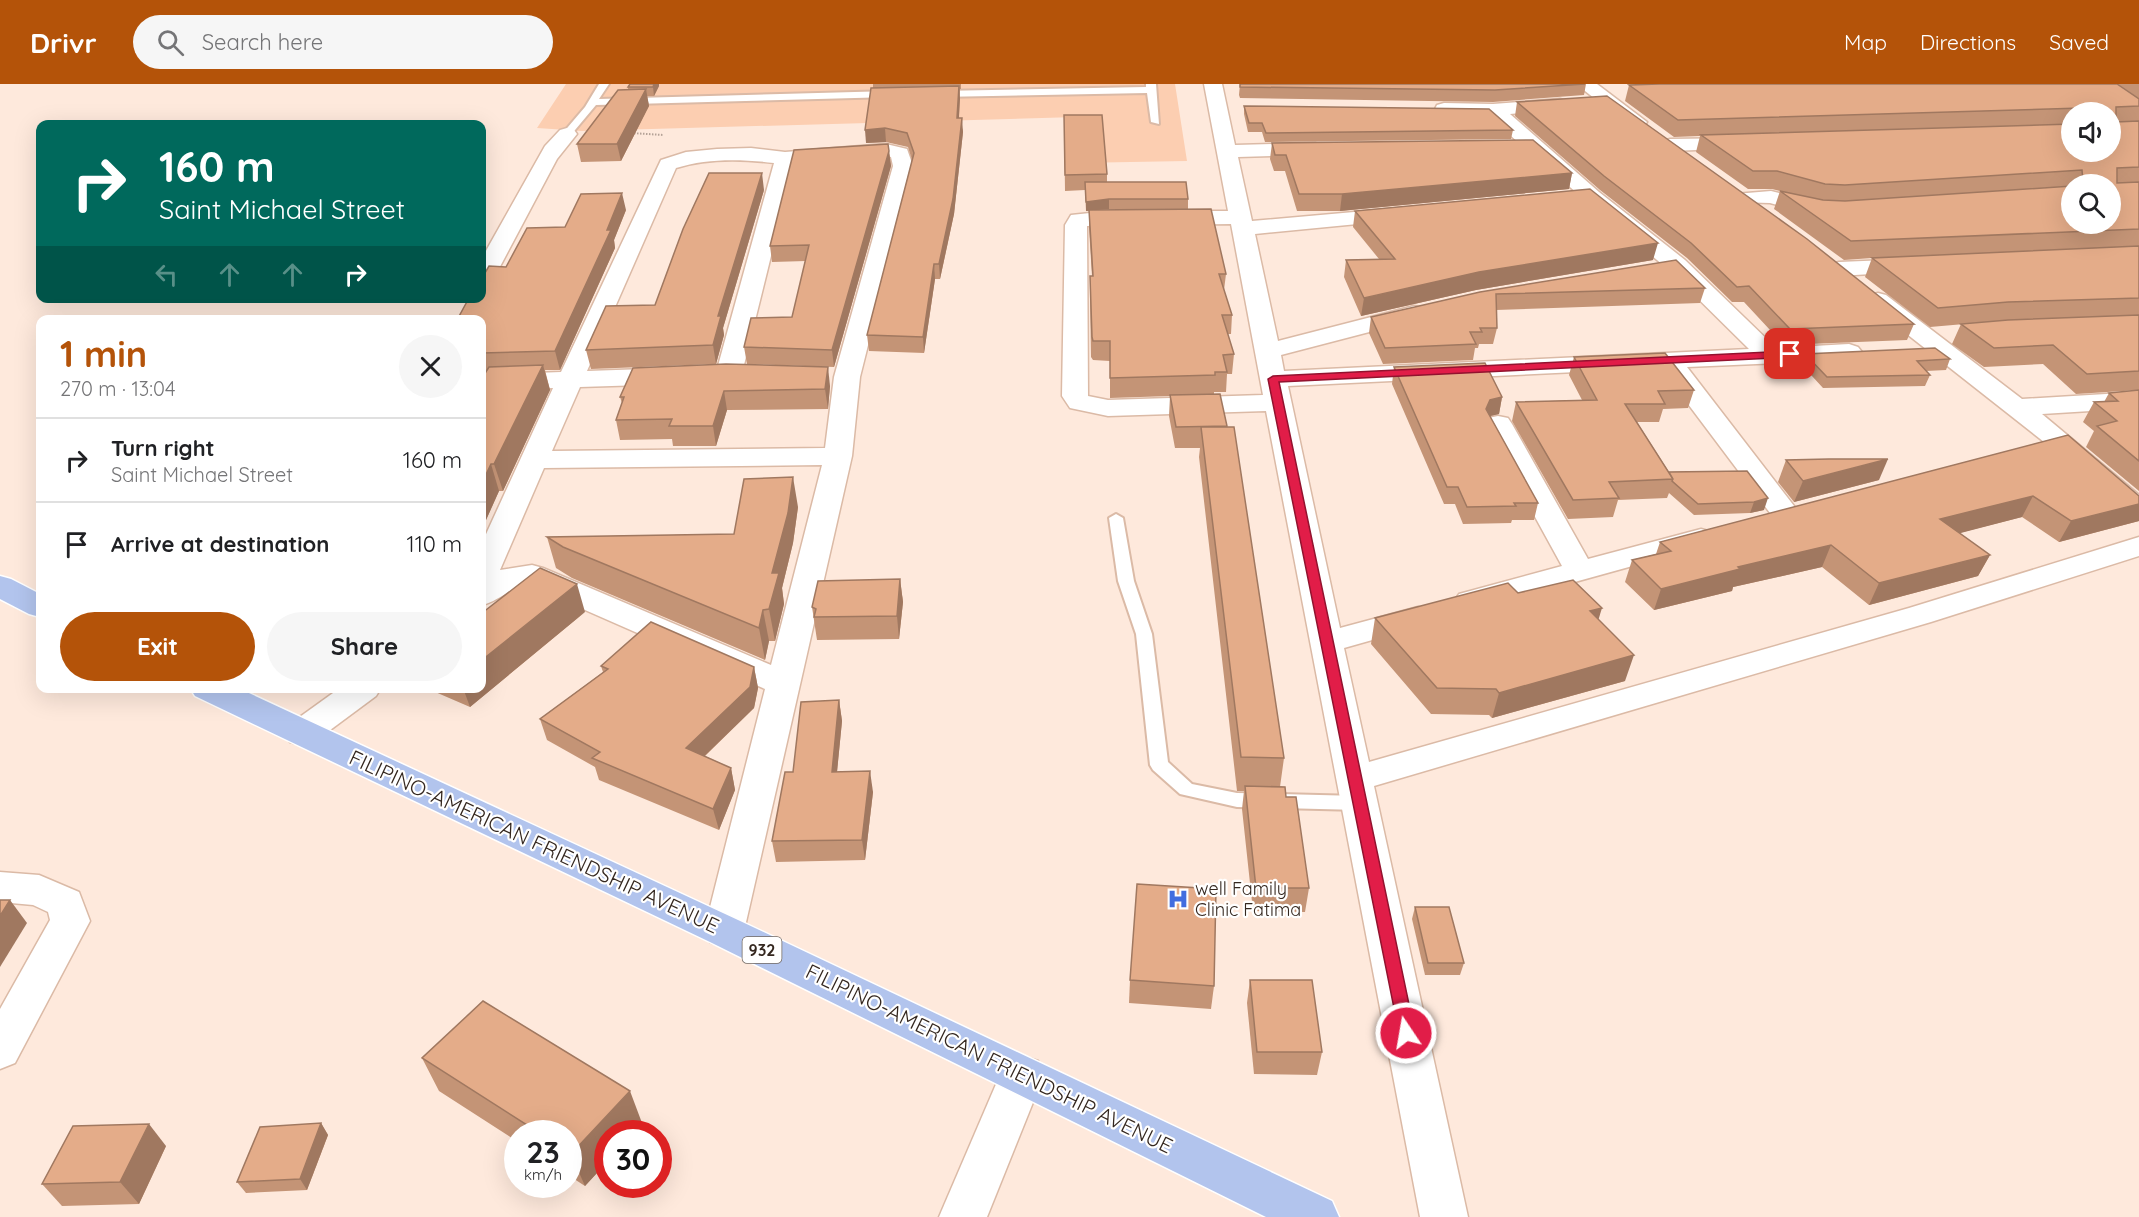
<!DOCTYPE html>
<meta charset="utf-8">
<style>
body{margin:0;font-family:Quicksand,sans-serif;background:#f6f6f6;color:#202124;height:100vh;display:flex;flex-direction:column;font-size:22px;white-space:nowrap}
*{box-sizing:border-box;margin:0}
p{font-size:20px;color:#757577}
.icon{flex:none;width:33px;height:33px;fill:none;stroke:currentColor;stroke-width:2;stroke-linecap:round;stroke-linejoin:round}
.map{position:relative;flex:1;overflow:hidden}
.drawer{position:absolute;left:36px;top:231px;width:450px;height:378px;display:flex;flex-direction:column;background:#fff;border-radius:12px;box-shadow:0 6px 24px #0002}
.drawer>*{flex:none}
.top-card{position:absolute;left:36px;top:36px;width:450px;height:183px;border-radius:12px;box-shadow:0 6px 24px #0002;background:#00695c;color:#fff;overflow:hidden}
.controls{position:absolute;left:2061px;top:18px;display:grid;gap:12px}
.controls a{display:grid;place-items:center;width:60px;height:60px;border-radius:50%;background:#fff;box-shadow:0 6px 24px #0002;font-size:30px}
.speed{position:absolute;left:504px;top:1036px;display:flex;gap:12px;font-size:30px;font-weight:700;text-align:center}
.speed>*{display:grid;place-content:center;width:78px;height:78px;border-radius:50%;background:#fff;box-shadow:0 6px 24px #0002;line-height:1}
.speed small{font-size:15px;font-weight:400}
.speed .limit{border:9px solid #d22;background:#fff;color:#111}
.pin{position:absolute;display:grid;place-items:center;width:51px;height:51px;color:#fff;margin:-26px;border-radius:12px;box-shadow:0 3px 9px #0006}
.me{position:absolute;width:66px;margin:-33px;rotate:348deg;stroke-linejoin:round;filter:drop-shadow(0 0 4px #0008)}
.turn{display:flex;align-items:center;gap:21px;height:126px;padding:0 24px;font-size:27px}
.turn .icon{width:78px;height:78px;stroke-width:2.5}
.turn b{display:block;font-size:42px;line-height:51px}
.lanes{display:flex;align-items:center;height:57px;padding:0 24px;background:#0003;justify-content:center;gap:30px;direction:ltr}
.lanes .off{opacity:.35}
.round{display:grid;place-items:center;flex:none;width:63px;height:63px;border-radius:32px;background:#f6f6f6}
.head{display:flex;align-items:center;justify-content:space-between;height:102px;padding:0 24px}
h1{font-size:36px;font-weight:800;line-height:45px;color:#b45309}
.action{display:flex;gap:12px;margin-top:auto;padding:12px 24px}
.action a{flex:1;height:69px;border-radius:36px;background:#b45309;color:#fff;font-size:24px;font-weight:800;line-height:69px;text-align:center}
.action a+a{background:#f6f6f6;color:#202124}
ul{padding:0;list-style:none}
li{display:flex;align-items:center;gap:18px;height:84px;padding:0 24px;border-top:2px solid #e0e0e0}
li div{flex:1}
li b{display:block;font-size:22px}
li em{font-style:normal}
header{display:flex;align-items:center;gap:36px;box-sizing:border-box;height:84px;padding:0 30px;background:#b45309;color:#fff}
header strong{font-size:28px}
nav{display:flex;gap:33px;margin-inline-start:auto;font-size:21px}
.search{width:420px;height:54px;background:#f6f6f6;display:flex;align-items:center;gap:15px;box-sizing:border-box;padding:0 21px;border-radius:33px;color:#757577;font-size:22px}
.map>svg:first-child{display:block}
</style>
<header>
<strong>Drivr</strong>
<div class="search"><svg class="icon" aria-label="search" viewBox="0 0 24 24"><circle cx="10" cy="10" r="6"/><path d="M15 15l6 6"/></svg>Search here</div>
<nav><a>Map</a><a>Directions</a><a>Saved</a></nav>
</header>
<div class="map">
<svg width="2139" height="1133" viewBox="0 0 2139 1133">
<rect width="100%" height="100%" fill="#fee9dc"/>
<path fill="#fcceb1" d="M566 0H1175L1187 77 1075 79 1077 33 582 47 537 44Z"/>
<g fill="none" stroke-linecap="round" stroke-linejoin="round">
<defs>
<g id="service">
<path d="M599 0H609L599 15 892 7 897 10 892 13 596 21 570 52H564L562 50 585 23Z"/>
<path d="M1146 0H1156L1159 40 1151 38 1147 9 939 13 934 10 939 7 1146 3Z"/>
<path d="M1116 430 1123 434 1134 497 1152 550 1168 678 1192 700 1237 709 1359 712 1366 714 1368 719 1366 724 1359 726 1237 723 1180 710 1153 686 1150 681 1136 550 1118 497 1109 434Z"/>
</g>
<g id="minor">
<path d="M1204 0H1222L1235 61 1315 59 1322 61 1325 65 1322 69 1315 71 1238 73 1252 137 1399 124 1407 125 1410 130 1407 135 1399 136 1255 150 1278 257 1414 222 1423 224 1426 229 1423 234 1281 271 1284 287 1749 265 1669 186 1585 116 1488 32 1444 31 1437 29 1435 25 1437 21 1444 19 1493 20 1560 15 1567 17 1569 21 1567 25 1510 30 1599 108 1685 176 1776 264 1849 260 1858 263 1862 268 1858 273 1849 276 1687 283 1801 431 1796 437 1786 440 1776 437 1661 284 1288 302 1340 544 1418 523 1429 526 1434 533 1429 540 1344 564 1369 678 1909 524 2139 453V472L1931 538 1374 702 1468 1133H1420L1266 327 1108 332 1070 324 1062 312 1065 141 1071 131 1109 127H1228ZM1231 140 1263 311 1108 316 1088 312 1087 142Z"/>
<path d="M1576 0H1597L1647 38 1644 42H1630Z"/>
<path d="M567 44 574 46 577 50 557 75 494 194 490 199 482 201V174L545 62 560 46Z"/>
<path d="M1743 54 1750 56 1753 60 1750 64 1670 67 1663 65 1660 61 1663 57 1670 55Z"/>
<path d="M886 60 907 65 913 82 860 293 852 372 744 847 738 858 724 863 710 858 704 847 765 605 528 501C510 503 499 517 482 521V459L553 304 482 307V291L561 288 661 76 686 68 717 65 751 64 785 68ZM886 72 891 73 893 82 834 293 825 364 552 367 580 303 675 300 684 297 688 292 684 287 675 284 587 287 676 84C707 74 742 75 774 79L716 289 720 294 729 297 738 294 742 289 794 79ZM822 381 771 581 543 484 532 481 500 486 544 384Z"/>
<path d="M1771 107 1827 121 1830 126 1827 131 1819 132 1770 119 1735 118 1731 114 1735 110Z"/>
<path d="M1912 175 1920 177 1923 182 1920 187 1839 192 1831 190 1827 185 1831 180 1839 178Z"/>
<path d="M1878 209 1886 211 2022 315 2139 308V324L2042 330 2139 411V435L2129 432 2053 365 1870 221 1866 216 1870 211Z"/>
<path d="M1498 332 1508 334 1512 340 1588 475 1701 445 1712 448 1716 454 1712 460 1481 524 1470 527 1459 524 1454 517 1459 510 1562 482 1484 340 1488 334Z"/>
<path d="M340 604H381L376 612 314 658 302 661 290 658 284 649 290 640Z"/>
<path d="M0 788 39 791 79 808 90 837 15 979 0 985V925L50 836 48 828 33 821 0 818Z"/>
</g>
<path id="tertiary" d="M1022 972 1038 977 1044 991 987 1133H939L1006 977Z"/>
<g id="primary">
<path d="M0 492 11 495 40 510V533L29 530 0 515Z"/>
<path d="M190 604H238L738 836 1332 1117 1339 1133H1266L710 858 195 612Z"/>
</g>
</defs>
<use href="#service" stroke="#dbbaa6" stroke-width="4"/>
<use href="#minor" stroke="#dbbaa6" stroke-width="3"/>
<use href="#tertiary" stroke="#dbbaa6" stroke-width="3"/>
<use href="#primary" stroke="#fff" stroke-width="3"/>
<path stroke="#b4a297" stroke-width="2" stroke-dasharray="1.5 1.5" stroke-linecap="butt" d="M631 49 663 51"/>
<use href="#service" fill="#fff" fill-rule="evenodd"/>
<use href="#minor" fill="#fff" fill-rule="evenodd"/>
<use href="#tertiary" fill="#fff" fill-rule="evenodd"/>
<use href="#primary" fill="#b2c4ed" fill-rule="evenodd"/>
</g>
<g fill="#c49476" fill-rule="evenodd">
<path d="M630 0H659V2L654 12H647L649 22 621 77 581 78 577 60 628 5V3Z"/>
<path d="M873 0H961V5H960L959 34 963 48 954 130 940 195H935L924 269 869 267 867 251 912 76 908 63 886 58 866 59 873 4Z"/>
<path d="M1240 0H1586L1584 11 1493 18 1240 14 1239 11Z"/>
<path d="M1659 0H2139V306L2076 310 2043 280 1984 283 1952 260 1961 240 1999 237 1930 243 1865 193 1872 174 1844 176 1774 125 1780 107 1772 105H1748L1696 68 1700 52 1674 53 1625 17 1629 1ZM2072 28H2110L2072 68ZM2072 100H2110L2072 140Z"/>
<path d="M1517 18 1914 240 1907 256 1784 261 1744 218H1732L1687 174 1600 106 1515 32Z"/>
<path d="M1244 22 1513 46 1511 55 1265 58 1262 48H1248L1244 30Z"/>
<path d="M1064 31 1107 90V98L1188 115V125H1109L1094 126 1226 190 1224 206 1232 231 1231 250H1228L1234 270 1232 290H1227L1226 308H1214V310L1227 342 1284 674 1280 703 1286 713 1309 804 1305 828 1253 827 1242 725 1244 707H1237L1199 373 1200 364H1175L1169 332 1170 312 1110 314V277L1093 276 1091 273 1090 210V192H1092L1089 144V127H1086L1085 106 1065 107Z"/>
<path d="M1272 59 1572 89 1569 105 1340 127H1297L1285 87H1274L1270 75Z"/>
<path d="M889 67 891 82 834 283 747 280 744 263 792 233 806 177 772 178 770 162Z"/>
<path d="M764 106 723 244 724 251 716 280 591 285 586 266 655 221Z"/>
<path d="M626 126 614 156 615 164 560 286H545L550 306 503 407H499L482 445 485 288 482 289V236L506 183 565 143Z"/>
<path d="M1355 127 1653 176 1476 206 1361 232 1344 193 1346 176 1379 175 1353 143Z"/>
<path d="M1705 204 1700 219 1496 226 1497 244 1493 260H1479L1478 264H1475L1473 276 1383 280 1369 249 1371 233 1480 208Z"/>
<path d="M1805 270 1950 275 1946 286 1926 287 1930 291 1925 302 1823 304 1801 280Z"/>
<path d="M1574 273 1694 306 1688 324 1663 325 1659 338H1637L1669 388 1747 387 1764 426 1750 429 1694 431 1669 409 1667 414 1618 416 1613 433 1568 435 1512 337 1516 318 1582 316 1569 291Z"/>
<path d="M1394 283 1502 313 1499 330 1490 332 1538 419 1534 436H1512L1511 439 1463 440 1455 420H1444L1392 300Z"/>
<path d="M633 284 830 302 828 325 727 326 716 362H673L672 355 620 356 616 336 622 319 620 313Z"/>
<path d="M2139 306V407L2086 363 2094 347 2083 338 2094 318H2104L2109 309Z"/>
<path d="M2068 351 2139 412V437L2059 458 2022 433 1959 449 1990 471 1978 492 1869 521 1822 483 1733 503 1732 507 1654 526 1625 498 1632 476 1656 470 1660 458Z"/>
<path d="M1786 376 1879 396 1794 418 1778 398Z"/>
<path d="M798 423 793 459 782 504 784 520 775 557H769L765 576 572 494 556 484 547 453 734 450Z"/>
<path d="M900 495 903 518 899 555 817 556 812 523Z"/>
<path d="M1518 509 1599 536 1625 597 1492 634 1489 631 1431 630 1371 560 1375 534Z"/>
<path d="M585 528 470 623 426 604H482Z"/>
<path d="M601 582 754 583 758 604 754 624 705 672 731 684 735 706 719 746 599 696 595 683 547 656 540 635 603 588Z"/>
<path d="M839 616 842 637 837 688 873 708 865 776 776 778 772 757 793 688Z"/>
<path d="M1415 823 1464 879 1460 891H1425L1412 835Z"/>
<path d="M1130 896 1214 902 1211 925 1129 919Z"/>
<path d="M1250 896 1322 968 1317 991 1254 990 1247 919Z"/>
<path d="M422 974 642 1039 632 1050H608V1077L585 1102 568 1091V1050H518V1058L439 1007Z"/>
<path d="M321 1039 328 1051 307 1106 246 1109 237 1098Z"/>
<path d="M166 1062 139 1120 62 1122 42 1100Z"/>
</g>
<g fill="#a07860">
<path d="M654 0H659V2L654 12 653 3Z"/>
<path d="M959 2 960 15 958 48 957 34Z"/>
<path d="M646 5 649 22 621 77 617 60Z"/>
<path d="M962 34 963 48 954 130 940 195 939 180Z"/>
<path d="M885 44 886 58 866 59 865 46Z"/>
<path d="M889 67 891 82 834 283 832 266Z"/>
<path d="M762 89 764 106 723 244 724 251 716 280 713 261 718 232Z"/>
<path d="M1572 89 1569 105 1340 127 1342 110Z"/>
<path d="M622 109 626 126 614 156 615 164 560 286 555 267Z"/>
<path d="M1109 115V125L1086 127V118Z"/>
<path d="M1658 159 1653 176 1476 206 1361 232 1364 214 1479 188Z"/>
<path d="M934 180 935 195 924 269 923 253Z"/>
<path d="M543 281 550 306 503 407 494 380Z"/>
<path d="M828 283 830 302 828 325 825 305Z"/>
<path d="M724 307 727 326 716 362 713 342Z"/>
<path d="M1502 313 1499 330 1486 333V325L1490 316Z"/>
<path d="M1888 375 1879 396 1794 418 1803 397Z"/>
<path d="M491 380 499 407 482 445V399Z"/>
<path d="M793 393 798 423 793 459 782 504 784 520 775 557 769 525 772 489Z"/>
<path d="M2033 412 2022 433 1930 457 1940 435Z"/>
<path d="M1768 414 1764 426 1750 429 1754 418Z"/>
<path d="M2139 420V437L2059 458 2071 437Z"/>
<path d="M1831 461 1822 483 1733 503 1732 507 1654 526 1661 505 1738 483Z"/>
<path d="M1990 471 1978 492 1869 521 1879 499Z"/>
<path d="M900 495 903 518 899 555 897 532Z"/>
<path d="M577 500 585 528 470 623 463 604H482V576Z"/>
<path d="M1602 524 1594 550 1590 527Z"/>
<path d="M763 526 769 557 765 576 759 544Z"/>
<path d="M1634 571 1625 597 1492 634 1499 609Z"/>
<path d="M754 583 758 604 754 624 691 685 686 664Z"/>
<path d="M839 616 842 637 835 708 832 688Z"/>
<path d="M731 684 735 706 719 746 713 725Z"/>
<path d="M870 687 873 708 865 776 862 756Z"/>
<path d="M10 816 27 839 0 883V832Z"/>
<path d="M630 1007 642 1039 632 1050H608V1077L585 1102 571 1070Z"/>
<path d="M321 1039 328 1051 307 1106 300 1095Z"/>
<path d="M149 1040 166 1062 139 1120 120 1098Z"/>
</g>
<g fill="#e4ac89" stroke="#a07860" stroke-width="1.5">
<path d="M630 0H654L653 3H628Z"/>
<path d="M1240 0H1585L1495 6 1240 3Z"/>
<path d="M1659 0H2117L2139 15V22L2116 23V38L2139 37V83L2117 84V99L2139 98V145L1851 157 1780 107 1823 116 1845 117 2072 102V140H2110V100H2082L2083 99 2082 86 1845 101 1825 100 1777 87H1753L1701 51 2072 40V68H2110V28H2081V24L1678 36 1629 1Z"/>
<path d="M959 2 957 34H962L953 115 939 180H934L923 253 867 251 914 69 907 49 885 44 865 46 871 4Z"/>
<path d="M646 5 617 60H577L618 6Z"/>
<path d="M1607 12 1807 155 1914 240 1790 245 1749 202 1737 203 1691 159 1604 92 1517 18Z"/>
<path d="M1244 22 1489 25 1513 46 1266 49 1262 39H1249Z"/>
<path d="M1064 31H1102L1107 90 1065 91Z"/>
<path d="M1533 56 1572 89 1342 110H1299L1286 71H1275L1272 59Z"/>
<path d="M888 60 889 67 832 266 744 263 751 234 792 233 809 161 770 162 794 66Z"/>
<path d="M709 89H762L718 232H721L713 261 586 266 606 222 655 221 683 145Z"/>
<path d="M1085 98H1186L1188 115H1109L1086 118Z"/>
<path d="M1590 105 1658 159 1479 188 1364 214 1346 176 1395 175 1355 127Z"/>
<path d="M622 109 607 146H611L555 267 482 269V250L484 245 482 246V236H457L469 214H482V194L489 182 506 183 527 144 565 143 581 110Z"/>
<path d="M1211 125 1226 190H1219L1232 231H1222L1234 270 1223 271 1227 288H1215V291L1110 294V257H1093L1092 253 1090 192H1093L1089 126Z"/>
<path d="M2139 162V214L2008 218 1938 224 1872 174Z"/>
<path d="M1676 176 1705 204 1496 210 1497 244H1480L1482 248H1470L1476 260 1385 264 1371 233 1480 208Z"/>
<path d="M2139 231V287L2087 290 2053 261 1994 264 1961 240 2008 236Z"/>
<path d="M1935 264 1950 275 1917 277 1930 291 1827 293 1805 270Z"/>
<path d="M1665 269 1694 306 1658 307 1665 320H1625L1673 395 1609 398 1619 414 1573 416 1516 318 1597 316 1574 273Z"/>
<path d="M1485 279 1502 313 1490 316 1486 325 1538 419H1514L1516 422 1467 423 1458 403H1447L1394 283Z"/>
<path d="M726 280 828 283 825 305 724 307 713 342H669L672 335 616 336 624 313H620L633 284Z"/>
<path d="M543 281 494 380H491L482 399V294L489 283Z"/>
<path d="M2139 306V377L2097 342 2117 337 2094 318 2118 317 2109 309Z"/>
<path d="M1220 310 1227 342 1176 343 1170 311Z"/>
<path d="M1201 343H1234L1284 674 1241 673Z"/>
<path d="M2068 351 2139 412V420L2071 437 2033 412 1940 435 1990 471 1879 499 1831 461 1738 483 1740 485 1661 505 1632 476 1671 467 1660 458Z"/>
<path d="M1829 375H1888L1803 397 1786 376Z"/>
<path d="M1747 387 1768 414 1754 418 1698 420 1672 397 1673 395 1669 388Z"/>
<path d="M793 393 788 429 772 489H779L769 525 763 526 759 544 563 463 547 453 734 450 744 395Z"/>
<path d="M540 484 577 500 482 576V529Z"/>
<path d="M900 495 897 532 814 533 816 525 812 523 818 497Z"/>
<path d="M1573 496 1602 524 1590 527 1634 571 1499 609 1496 605 1437 604 1375 534 1508 499 1518 509Z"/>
<path d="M651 538 754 583 750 603 686 664 731 684 713 725 592 674 600 668 540 635 608 585 601 582Z"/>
<path d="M839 616 832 688 870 687 862 756 772 757 785 688H793L801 618Z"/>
<path d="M1245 702 1285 703 1286 713H1296L1309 804H1256Z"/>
<path d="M1137 800 1216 805 1214 902 1130 896Z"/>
<path d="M0 816H10L0 832Z"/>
<path d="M1415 823H1449L1464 879H1428Z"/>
<path d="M1250 896H1312L1322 968H1257Z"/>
<path d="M483 917 630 1007 571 1070 568 1068V1050H541L422 974Z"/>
<path d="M321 1039 300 1095 237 1098 260 1043Z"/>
<path d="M149 1040 120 1098 42 1100 73 1042Z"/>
</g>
<path fill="#e11d48" stroke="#92132f" stroke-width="1.5" d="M1790 267 1795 270 1794 273 1279 298 1415 949 1413 954 1406 957 1400 954 1268 295 1273 292Z"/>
<defs>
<symbol id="hospital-bare" viewBox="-9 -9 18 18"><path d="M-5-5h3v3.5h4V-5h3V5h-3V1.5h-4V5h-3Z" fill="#426ddf" stroke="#fff" stroke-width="2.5" paint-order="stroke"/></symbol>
</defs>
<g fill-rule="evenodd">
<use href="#hospital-bare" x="1163" y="800" width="30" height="30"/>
</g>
<g text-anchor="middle" stroke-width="4.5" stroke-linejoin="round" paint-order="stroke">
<rect fill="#fff" stroke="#716862" stroke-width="1.5" x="742.5" y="853" width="39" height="26" rx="4.5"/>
<g font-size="16" font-weight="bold" fill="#34271f">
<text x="762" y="872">932</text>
</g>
<g font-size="18" fill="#34271f" stroke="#fff" text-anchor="start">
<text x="1195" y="811">well Family<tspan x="1195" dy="21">Clinic Fatima</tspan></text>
</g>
<g font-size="21" fill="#34271f" stroke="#fff">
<text transform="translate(534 758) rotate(25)" y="7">FILIPINO-AMERICAN FRIENDSHIP AVENUE</text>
<text transform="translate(989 975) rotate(26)" y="7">FILIPINO-AMERICAN FRIENDSHIP AVENUE</text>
</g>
</g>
</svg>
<div class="controls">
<a><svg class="icon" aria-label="sound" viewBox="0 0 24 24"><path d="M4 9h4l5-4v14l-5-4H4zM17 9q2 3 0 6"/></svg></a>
<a><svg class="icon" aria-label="search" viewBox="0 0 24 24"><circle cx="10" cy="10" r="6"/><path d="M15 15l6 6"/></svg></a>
</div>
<div class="speed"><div>23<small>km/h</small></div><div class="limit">30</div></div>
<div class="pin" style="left:1790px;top:270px;background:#d93025"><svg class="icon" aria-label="arrive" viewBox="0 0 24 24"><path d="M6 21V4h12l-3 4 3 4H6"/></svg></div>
<svg class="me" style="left:1406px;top:949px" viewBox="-20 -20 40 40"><circle r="17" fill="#e11d48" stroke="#fff" stroke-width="3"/><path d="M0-11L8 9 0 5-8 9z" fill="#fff"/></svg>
<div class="top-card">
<div class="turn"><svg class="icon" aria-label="right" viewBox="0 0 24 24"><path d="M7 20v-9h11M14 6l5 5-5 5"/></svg><div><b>160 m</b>Saint Michael Street</div></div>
<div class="lanes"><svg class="icon off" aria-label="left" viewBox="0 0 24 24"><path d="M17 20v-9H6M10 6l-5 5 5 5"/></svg><svg class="icon off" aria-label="ahead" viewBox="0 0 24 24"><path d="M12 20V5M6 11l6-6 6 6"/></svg><svg class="icon off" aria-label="ahead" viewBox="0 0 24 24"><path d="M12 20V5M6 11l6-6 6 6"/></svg><svg class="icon" aria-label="right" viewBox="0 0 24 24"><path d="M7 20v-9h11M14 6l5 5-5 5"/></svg></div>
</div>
<section class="drawer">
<div class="head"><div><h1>1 min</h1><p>270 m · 13:04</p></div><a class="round"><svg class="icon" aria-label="close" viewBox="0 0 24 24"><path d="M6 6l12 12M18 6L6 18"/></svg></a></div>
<ul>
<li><svg class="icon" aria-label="right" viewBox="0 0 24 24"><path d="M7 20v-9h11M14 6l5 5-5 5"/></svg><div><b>Turn right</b><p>Saint Michael Street</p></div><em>160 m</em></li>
<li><svg class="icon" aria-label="arrive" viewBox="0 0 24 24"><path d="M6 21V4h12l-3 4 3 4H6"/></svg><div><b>Arrive at destination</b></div><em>110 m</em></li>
</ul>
<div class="action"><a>Exit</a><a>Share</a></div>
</section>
</div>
